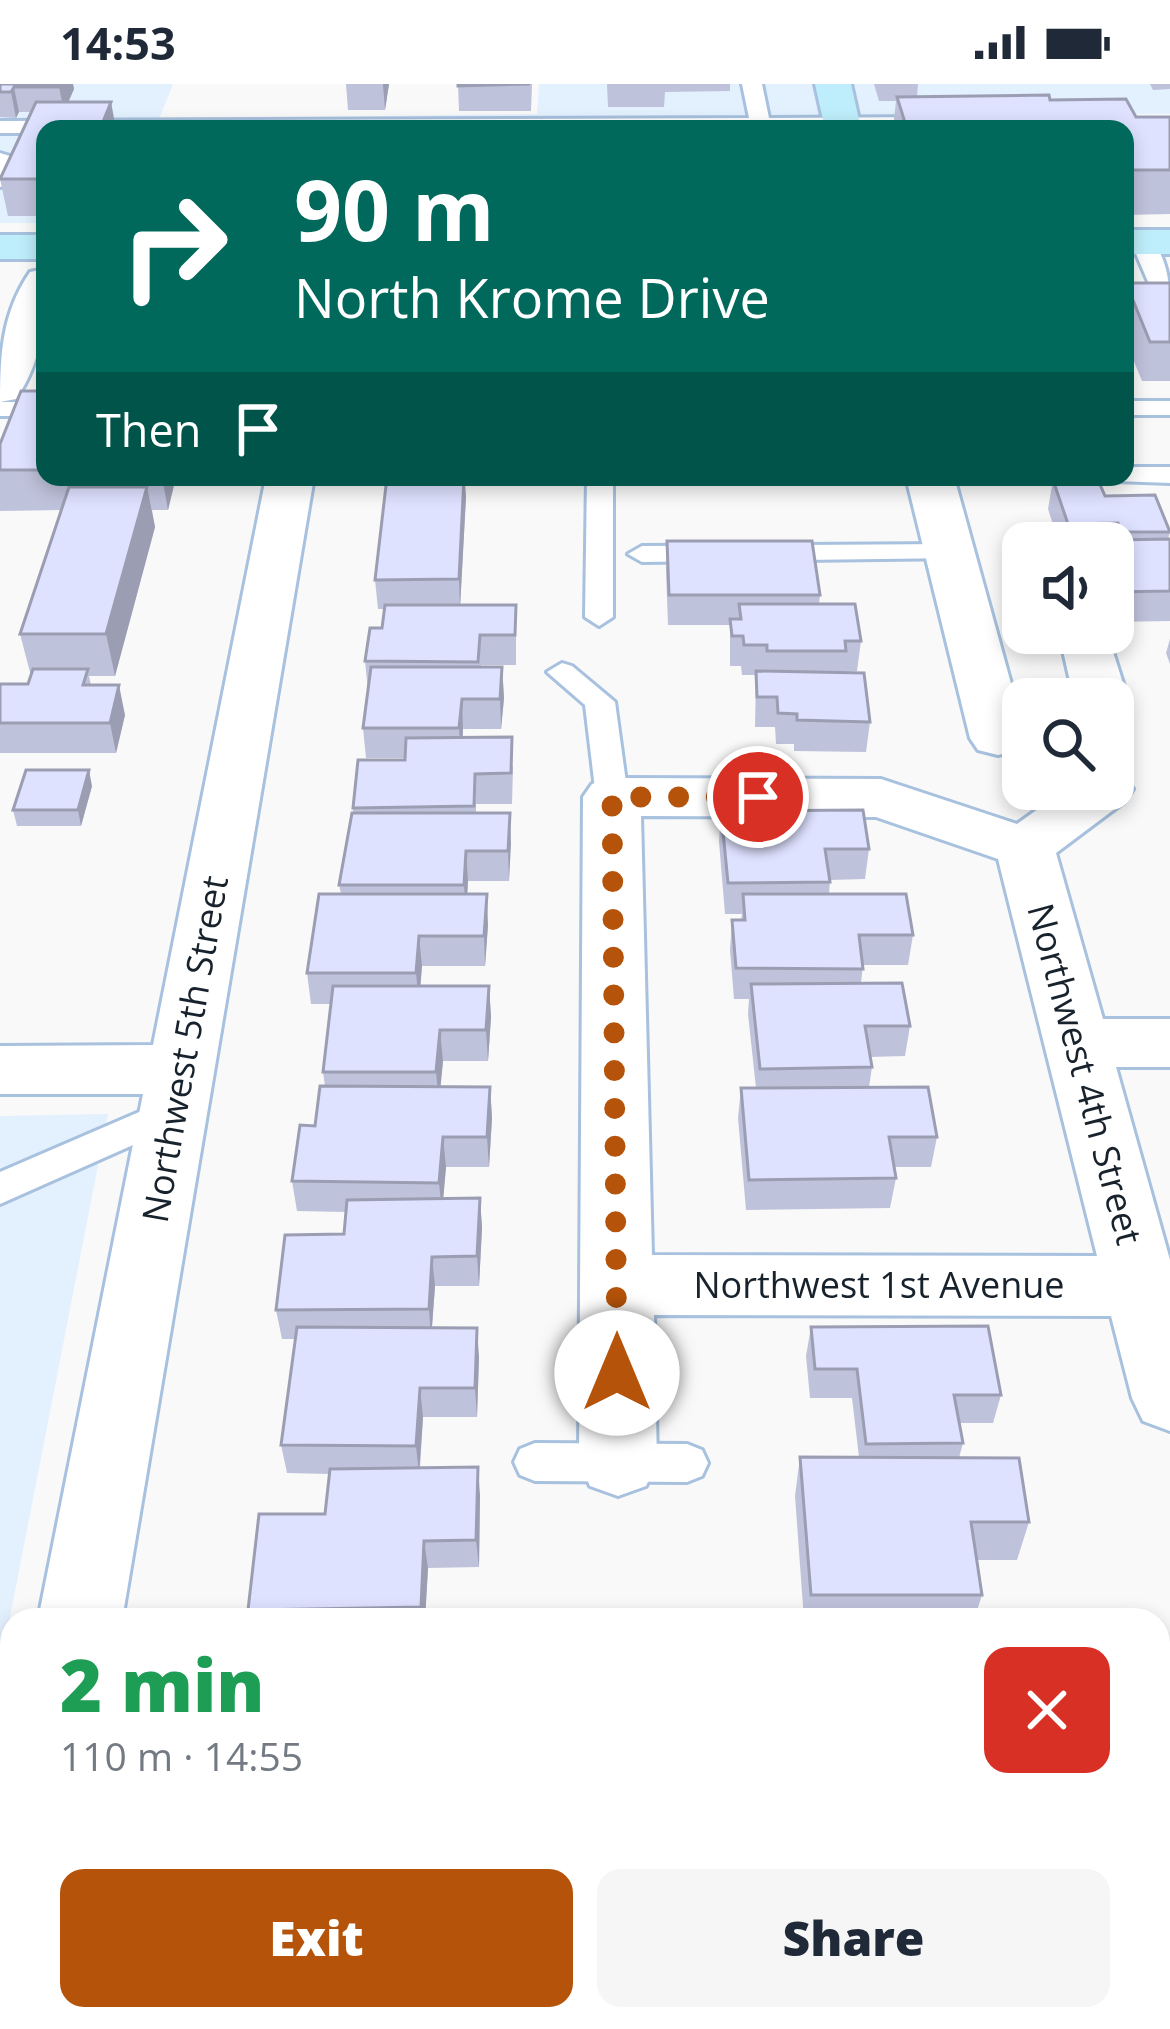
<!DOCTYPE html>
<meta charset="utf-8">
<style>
body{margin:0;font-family:"Open Sans",sans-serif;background:#f6f6f7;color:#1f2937;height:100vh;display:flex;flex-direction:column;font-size:45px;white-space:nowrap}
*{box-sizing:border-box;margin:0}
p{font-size:39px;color:#747a83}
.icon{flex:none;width:66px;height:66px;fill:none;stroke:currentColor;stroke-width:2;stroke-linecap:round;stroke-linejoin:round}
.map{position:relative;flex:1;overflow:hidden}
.details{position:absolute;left:0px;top:1524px;width:1170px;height:423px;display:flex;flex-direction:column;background:#fff;border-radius:36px 36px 0 0;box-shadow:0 6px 18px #0003}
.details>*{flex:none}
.hud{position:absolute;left:36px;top:36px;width:1098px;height:366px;border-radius:24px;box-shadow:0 6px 18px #0003;background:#00695c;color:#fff;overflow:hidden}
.buttons{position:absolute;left:1002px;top:438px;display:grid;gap:24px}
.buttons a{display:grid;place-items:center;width:132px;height:132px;border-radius:24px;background:#fff;box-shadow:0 6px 18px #0003;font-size:60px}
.pin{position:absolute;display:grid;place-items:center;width:102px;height:102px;color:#fff;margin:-51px;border:6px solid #fff;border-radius:50%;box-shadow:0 3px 12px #0007}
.me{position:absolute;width:132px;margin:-66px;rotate:0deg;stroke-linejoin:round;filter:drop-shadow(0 0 9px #0008)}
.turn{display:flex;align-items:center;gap:42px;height:252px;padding:0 60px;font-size:54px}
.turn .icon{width:156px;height:156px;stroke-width:2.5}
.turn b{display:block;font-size:84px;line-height:102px}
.then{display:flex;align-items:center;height:114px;padding:0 60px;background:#0003;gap:24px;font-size:45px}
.round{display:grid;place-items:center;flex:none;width:126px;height:126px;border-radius:24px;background:#f6f6f7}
.summary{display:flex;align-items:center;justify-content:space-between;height:204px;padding:0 60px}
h1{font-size:72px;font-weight:800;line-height:90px;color:#1e9e55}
.button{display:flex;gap:24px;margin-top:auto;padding:24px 60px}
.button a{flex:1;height:138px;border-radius:24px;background:#b45309;color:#fff;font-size:48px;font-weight:800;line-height:138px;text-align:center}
.button a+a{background:#f6f6f7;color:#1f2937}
.status{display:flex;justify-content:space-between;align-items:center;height:84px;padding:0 60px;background:#fff;direction:ltr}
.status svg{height:33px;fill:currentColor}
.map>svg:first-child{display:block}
</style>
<div class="status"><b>14:53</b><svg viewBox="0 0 49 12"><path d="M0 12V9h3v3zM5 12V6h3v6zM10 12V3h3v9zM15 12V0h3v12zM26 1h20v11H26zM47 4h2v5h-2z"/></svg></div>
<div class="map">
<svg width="1170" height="1945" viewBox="0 0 1170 1945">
<rect width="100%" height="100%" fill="#f9f9f9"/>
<g fill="#e3f0fe">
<path d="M0 0H173L159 35 537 30 539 0H1170V30L820 32 822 45H45V139H0Z"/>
<path d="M108 1030 0 1584V1032Z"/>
</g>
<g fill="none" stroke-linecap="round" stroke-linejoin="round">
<defs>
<g id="lane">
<path d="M742 0H762L769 34 938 33 948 39 938 45H45V49H0V37L749 34Z"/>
<path d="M0 69 20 75 7 101 0 103Z"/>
<path d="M1142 151C1168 163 1170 202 1170 228L1158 221 1131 158Z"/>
<rect x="1125" y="317" width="45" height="14"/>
<rect x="0" y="318" width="45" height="14"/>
<path d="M1125 383H1170V399L1116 397 1113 393H1125Z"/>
<path d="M587 393H613V533L599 542 585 533Z"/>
<path d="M950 460 960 462 964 468 960 474 642 478 628 470 642 462Z"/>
<path d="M562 579 572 582 615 618 628 713 623 720H601L596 713 585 621 547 588Z"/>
<path d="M174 1013 187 1017 192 1027 187 1037 0 1120V1088Z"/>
<path d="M535 1359 687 1360 702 1366 708 1379 702 1392 687 1398 535 1397 520 1391 514 1378 520 1365Z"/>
<rect x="622" y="1935" width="52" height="10"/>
</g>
<g id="street">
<path d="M45 185C45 232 44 274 16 315L0 318C0 270 2 229 30 188Z"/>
<path d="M266 393H314L122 1536H38L143 1010H0V962L153 961Z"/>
<path d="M906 393H954L1023 643 1018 666 998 671 978 666 970 654Z"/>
<path d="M1059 549H1107L1128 615 1120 627 1113 629V615H1074Z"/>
<path d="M1113 689 1124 692 1133 705 1124 718 1056 769 1103 935H1170V983H1116L1170 1176V1347L1143 1337 1132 1314 1111 1232 654 1231 657 1378 646 1402 618 1412 590 1402 579 1378 583 713 592 700 612 694 881 695 1017 740 1066 705H1113ZM641 732 876 733 998 775 1097 1172 652 1171Z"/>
<path d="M12 1855V1935H54L52 1945H0V1860Z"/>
</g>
<g id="secondary">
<path d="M815 0H851L861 45H825Z"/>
<rect x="1125" y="146" width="45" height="24"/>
<rect x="0" y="151" width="45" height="24"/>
</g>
</defs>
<use href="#lane" stroke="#a7c1de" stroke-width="6"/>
<use href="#street" stroke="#a7c1de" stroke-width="6"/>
<use href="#secondary" stroke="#a7c1de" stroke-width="6"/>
<use href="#lane" fill="#fff" fill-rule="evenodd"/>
<use href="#street" fill="#fff" fill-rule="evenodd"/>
<use href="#secondary" fill="#beeefb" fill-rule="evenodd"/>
</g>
<g fill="#bfc2db">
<path d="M0 0H73L74 5 68 18 45 45V132H8L0 95 31 28H19L16 34 0 33Z"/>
<path d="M346 0H389L385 26H348Z"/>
<path d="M458 0H532L531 27H459Z"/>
<path d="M607 0H730V7L665 8 664 23H608Z"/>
<path d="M874 0H918L917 12 1050 16 1136 33H1170V130L1125 131V45H893L896 17H879Z"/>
<path d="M1150 0H1170V5L1153 6Z"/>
<path d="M1126 199H1170V297H1142L1125 256Z"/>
<path d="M45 307V393H176L168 426H152L155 443 115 592H89L91 601 125 631 116 669H0V600H28L31 592 20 550 62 426 0 427V360Z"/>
<path d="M387 393H465L466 413 460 521H516V581H481V583H502L504 614 501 645H463V654L513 683 512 720H476V729H510L509 797H468L467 810 488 841 485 882H422L420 902H489L491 933 488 977H443L440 1003H490L492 1034 489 1083H446L443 1114H480L482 1144 479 1202H435L432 1244 479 1273 477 1333H423L420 1384 480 1411 479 1483 428 1484 425 1536H251L248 1526 325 1430 329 1390 287 1389 281 1361 295 1255H282L276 1226 344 1150 346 1128 297 1127 292 1097 315 1042 325 1002 323 988 331 920H311L307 889 341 810 339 801 353 729V724L405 676V674H366L363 644 368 607 365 577 382 544 384 525H378L375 496Z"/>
<path d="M1053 396 1105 412 1170 448 1168 455H1170V537L1113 538V459H1059L1048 425Z"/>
<path d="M667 457 820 511 819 520 861 557 857 587 844 588 870 638 866 668 794 667V660H776L775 643H755L756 591H742L741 582H730V541H668L666 487Z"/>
<path d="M1170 555V580L1166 569Z"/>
<path d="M92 702 81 742H17L13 726Z"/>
<path d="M721 727 869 765 865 795 830 796 829 810 913 851 908 881H863L861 899 910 942 905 972 870 973 872 983 869 1003 937 1053 931 1083H894L896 1094 890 1124 746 1126 738 1034 741 1004H756L748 930 749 915H734L730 866 732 836H741L742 830H725L719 758Z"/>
<path d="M811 1243 1001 1311 993 1339H959L963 1359 959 1374 1029 1438 1017 1476H976L982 1511 974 1536H804L795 1412 800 1373H859L852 1314H810L806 1272Z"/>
<path d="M785 1935H884L885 1945H786Z"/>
</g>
<g fill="#9b9eb2">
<path d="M60 0H73L74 5 64 28 59 3Z"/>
<path d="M383 0H389L385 26 383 1Z"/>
<path d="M14 3 19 28 16 34 11 8Z"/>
<path d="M111 18 116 45H100Z"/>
<path d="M162 393H176L168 426Z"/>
<path d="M464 393 466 413 460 525 459 495Z"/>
<path d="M147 403 155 443 115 592 106 550Z"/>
<path d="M502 583 504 614 501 645 500 615Z"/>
<path d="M119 601 125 631 116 669 110 639Z"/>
<path d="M462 615 463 645 461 674 459 644Z"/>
<path d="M89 686 92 702 81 742 78 726Z"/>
<path d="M510 729 511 760 509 797 508 767Z"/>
<path d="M466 767 468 797 466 832 464 801Z"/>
<path d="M487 810 488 841 485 882 484 852Z"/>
<path d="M419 852 422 882 419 920 416 889Z"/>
<path d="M489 902 491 933 488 977 486 946Z"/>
<path d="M440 946 443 977 439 1019 436 988Z"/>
<path d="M490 1003 492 1034 489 1083 487 1053Z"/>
<path d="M443 1053 446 1083 442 1129 439 1099Z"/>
<path d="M480 1114 482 1144 479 1202 477 1172Z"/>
<path d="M432 1173 435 1202 431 1255 429 1225Z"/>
<path d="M477 1244 479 1273 477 1333 475 1304Z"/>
<path d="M420 1304 423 1333 419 1390 416 1362Z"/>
<path d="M478 1383 480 1411 479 1483 476 1456Z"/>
<path d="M424 1457 428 1484 425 1536H423L421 1523Z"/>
</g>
<g fill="#dee2ff" stroke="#9b9eb2" stroke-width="3">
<path d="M0 0H60L59 3H14L11 8H0Z"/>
<path d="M458 0H530L458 2Z"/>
<path d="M1049 11 1050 16 1126 15 1136 33H1170V86H1125V45H907L897 13Z"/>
<path d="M36 18H111L100 45H45V95H0Z"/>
<path d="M220 39H306L305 45H218Z"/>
<rect x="415" y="41" width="54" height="4"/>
<path d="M1126 199H1170V258H1150Z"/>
<path d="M21 307H45V386H0V360Z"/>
<path d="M387 393H464L459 495 375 496Z"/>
<path d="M1053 396H1098L1105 412 1155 411 1170 448H1121L1118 439 1068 440Z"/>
<path d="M69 403H147L106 550H20Z"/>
<path d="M1170 455V507L1113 508V459H1064L1063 457Z"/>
<path d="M667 457H812L820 511H669Z"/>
<path d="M739 520H855L861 557H845L846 567H767V561H744L743 552H732L730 535H741Z"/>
<path d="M385 521H516L515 551H480L478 578 365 577 370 544H382Z"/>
<path d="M371 583H502L500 615H462L459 644H363Z"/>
<path d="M33 585H88L83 601H119L110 639H0V600H28Z"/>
<path d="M756 587 864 589 870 638 797 636V630L778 629 777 613H757Z"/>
<path d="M512 653 511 689 475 690 474 722 353 724 358 676H405L406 654Z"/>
<path d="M26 686H89L78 726H13Z"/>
<path d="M863 726 869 765H825L830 798 728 799 721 727Z"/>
<path d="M352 729H510L508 767H466L464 801H339Z"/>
<path d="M319 810H487L484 852H419L416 889H307Z"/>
<path d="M743 810H906L913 851H859L863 885 736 884 732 836H745Z"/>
<path d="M902 899 910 942H865L872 983 760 985 751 900Z"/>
<path d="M333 902H489L486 946H440L436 988H323Z"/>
<path d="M320 1002 490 1003 487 1053H443L439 1099 292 1097 300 1041 315 1042Z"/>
<path d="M928 1003 937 1053H889L896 1094 749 1096 741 1004Z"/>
<path d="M480 1114 477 1172 432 1173 429 1225 276 1226 285 1151 344 1150 347 1116Z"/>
<path d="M988 1242 1001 1311H954L963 1359 866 1360 857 1285H815L811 1243Z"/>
<path d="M297 1243 477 1244 475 1304H420L416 1362 281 1361Z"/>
<path d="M800 1373 1019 1374 1029 1438H971L982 1511H811Z"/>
<path d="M478 1383 476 1456 424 1457 421 1523 248 1526 259 1430H325L330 1385Z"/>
<path d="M794 1935H884L885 1945H795Z"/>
</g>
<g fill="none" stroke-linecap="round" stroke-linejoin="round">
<path stroke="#b45309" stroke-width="21" stroke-dasharray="0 37.8" d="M617 1289 612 713H758"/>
</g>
<g text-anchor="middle" stroke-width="9" stroke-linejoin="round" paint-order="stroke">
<g font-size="36" fill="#18222c" stroke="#fff">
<text transform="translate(185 965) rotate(-80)" y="13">Northwest 5th Street</text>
<text transform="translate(1085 990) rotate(75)" y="13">Northwest 4th Street</text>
<text x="879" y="1214">Northwest 1st Avenue</text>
</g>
</g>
</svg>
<div class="buttons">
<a><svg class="icon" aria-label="sound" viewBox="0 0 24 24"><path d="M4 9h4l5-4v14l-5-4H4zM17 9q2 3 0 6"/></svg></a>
<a><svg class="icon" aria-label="search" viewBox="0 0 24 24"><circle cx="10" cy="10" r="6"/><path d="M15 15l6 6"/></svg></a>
</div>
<div class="pin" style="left:758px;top:713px;background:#d93025"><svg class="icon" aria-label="arrive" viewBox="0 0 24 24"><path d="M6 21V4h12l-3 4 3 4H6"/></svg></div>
<svg class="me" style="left:617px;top:1289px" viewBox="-20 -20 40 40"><circle r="19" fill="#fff"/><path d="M0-13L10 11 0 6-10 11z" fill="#b45309"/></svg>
<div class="hud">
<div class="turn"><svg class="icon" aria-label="right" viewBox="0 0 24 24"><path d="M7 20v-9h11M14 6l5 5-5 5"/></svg><div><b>90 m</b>North Krome Drive</div></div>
<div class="then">Then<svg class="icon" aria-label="arrive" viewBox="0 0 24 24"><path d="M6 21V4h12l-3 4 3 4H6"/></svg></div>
</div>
<section class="details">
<div class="summary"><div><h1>2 min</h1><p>110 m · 14:55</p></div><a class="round" style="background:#d93025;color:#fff"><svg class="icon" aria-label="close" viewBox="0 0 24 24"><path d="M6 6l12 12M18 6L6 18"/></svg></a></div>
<div class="button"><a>Exit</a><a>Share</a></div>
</section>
</div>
